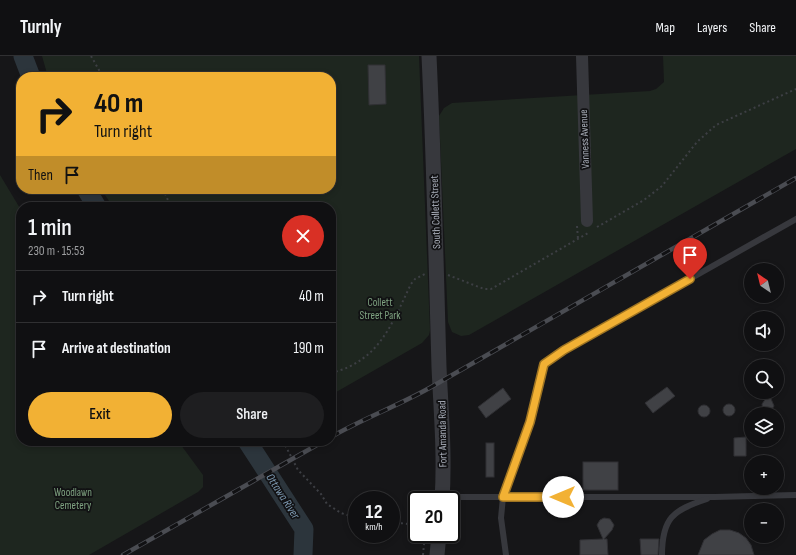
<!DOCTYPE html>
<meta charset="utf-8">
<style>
body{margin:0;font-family:"Sofia Sans Condensed",sans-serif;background:#1e1e20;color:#f1f3f6;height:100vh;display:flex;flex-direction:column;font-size:15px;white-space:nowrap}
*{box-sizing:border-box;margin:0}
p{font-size:13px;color:#9c9d9f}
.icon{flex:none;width:22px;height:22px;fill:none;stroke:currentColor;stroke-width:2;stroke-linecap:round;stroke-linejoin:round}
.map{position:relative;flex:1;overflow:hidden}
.drawer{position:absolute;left:16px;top:146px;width:320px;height:244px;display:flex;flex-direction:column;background:#101012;border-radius:16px;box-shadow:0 2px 6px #0003,0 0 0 1px #303032}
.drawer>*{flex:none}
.top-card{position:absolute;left:16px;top:16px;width:320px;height:122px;border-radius:16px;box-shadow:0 2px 6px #0003,0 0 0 1px #303032;background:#f2b134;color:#111;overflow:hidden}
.needle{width:26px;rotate:325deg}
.tools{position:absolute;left:744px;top:207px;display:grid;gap:8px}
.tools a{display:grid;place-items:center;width:40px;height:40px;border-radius:50%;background:#101012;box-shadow:0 2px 6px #0003,0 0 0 1px #303032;font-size:20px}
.speed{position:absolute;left:348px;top:435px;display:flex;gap:8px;font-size:20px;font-weight:700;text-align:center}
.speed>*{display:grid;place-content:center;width:52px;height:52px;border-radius:50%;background:#101012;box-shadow:0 2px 6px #0003,0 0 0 1px #303032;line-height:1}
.speed small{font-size:10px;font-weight:400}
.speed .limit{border:2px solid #111;border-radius:6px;background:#fff;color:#111}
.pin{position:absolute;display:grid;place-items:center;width:34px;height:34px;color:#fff;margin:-41px -17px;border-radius:50% 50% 50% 0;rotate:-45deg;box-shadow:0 0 4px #0007}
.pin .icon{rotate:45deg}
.me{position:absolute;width:44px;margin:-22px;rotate:270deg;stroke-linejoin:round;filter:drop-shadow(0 0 3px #0008)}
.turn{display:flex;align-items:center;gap:14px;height:84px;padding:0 12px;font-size:18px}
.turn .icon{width:52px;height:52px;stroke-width:2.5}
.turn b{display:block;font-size:28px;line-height:34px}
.then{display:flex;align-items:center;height:38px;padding:0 12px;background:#0003;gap:8px;font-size:15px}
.round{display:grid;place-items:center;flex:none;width:42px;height:42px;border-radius:21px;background:#1e1e20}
.overview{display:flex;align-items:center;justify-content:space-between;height:68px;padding:0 12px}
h1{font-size:24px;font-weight:600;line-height:30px}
.cta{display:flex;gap:8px;margin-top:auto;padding:8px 12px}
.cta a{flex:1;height:46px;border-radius:24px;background:#f2b134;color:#111;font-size:16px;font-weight:600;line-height:46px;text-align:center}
.cta a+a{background:#1e1e20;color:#f1f3f6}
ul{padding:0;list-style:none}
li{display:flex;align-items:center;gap:12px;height:52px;padding:0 12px;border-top:1px solid #303032}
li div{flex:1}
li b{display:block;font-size:15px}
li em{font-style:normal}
header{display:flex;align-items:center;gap:24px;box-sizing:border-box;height:56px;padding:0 20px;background:#101012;border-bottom:1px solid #303032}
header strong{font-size:19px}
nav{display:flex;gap:22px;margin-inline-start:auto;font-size:14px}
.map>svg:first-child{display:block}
</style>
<header>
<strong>Turnly</strong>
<nav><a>Map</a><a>Layers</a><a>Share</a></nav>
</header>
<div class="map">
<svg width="796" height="499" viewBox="0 0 796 499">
<rect width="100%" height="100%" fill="#161618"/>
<g fill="#1e261f">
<path d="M42 0H419L430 274 429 279 422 287 331 339V151H113L101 133H331V21H48Z"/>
<path d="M663 0H796V93L469 279 461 280 452 276 448 266 439 60 444 52 452 47 650 35 656 33 664 26Z"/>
<path d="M0 119 21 154V385H178L203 419V431L198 436 89 499H0Z"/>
</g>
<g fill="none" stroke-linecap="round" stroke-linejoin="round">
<g stroke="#2c353c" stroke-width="19">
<path d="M23 0 31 21"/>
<path d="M86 133 97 151"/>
<path d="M247 385 304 473 303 499"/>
</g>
</g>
<g fill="#404145" stroke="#303034">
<path d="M368 9H385L386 48 369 49Z"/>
<path d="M667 331 675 340 653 357 645 347Z"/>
<path d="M503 332 511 343 486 362 478 351Z"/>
<path d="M769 338 774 350 772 353 767 355 763 354 762 348Z"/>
<circle cx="729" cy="354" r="6"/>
<circle cx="704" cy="355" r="6"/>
<path d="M746 381V400H734V382Z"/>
<rect x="486" y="387" width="8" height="34"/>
<rect x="583" y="406" width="35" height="28"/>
<path d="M604 462 610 463 614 469 612 474 604 483H607L608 499H580V484L603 483 597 469 600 464Z"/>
<path d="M720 474H730L739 477 746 482 751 489 754 499H698L704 484 712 478Z"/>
<path d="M640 483H659L658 499H641Z"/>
</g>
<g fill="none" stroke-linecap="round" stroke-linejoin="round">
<g stroke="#3d3f44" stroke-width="2" stroke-dasharray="2 3" stroke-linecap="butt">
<path d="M91 0 103 21"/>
<path d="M163 133 171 151"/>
<path d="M577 170 578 183"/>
<path d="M597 171 644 144 662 130 697 86 716 69 796 33"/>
<path d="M448 219 484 233H491L588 177"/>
<path d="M331 317C380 305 392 267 411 228L415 223 425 218"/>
<path d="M283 385 298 414 321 438 327 448 341 457 357 462"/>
<path d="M391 466 417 469"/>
<path d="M423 499 425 478"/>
</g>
<g stroke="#37383d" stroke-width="6">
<path d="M442 441H715L796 439"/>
<path d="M506 499 501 462 503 441 530 366 542 314 548 305 564 294 796 163"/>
<path d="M662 499C662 462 673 454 707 443"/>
</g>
<path stroke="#37383d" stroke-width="12" d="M582 0 587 165"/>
<g stroke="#37383d" stroke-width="15">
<path d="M429 0C434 104 436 207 439 311 441 356 445 399 442 444"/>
<path d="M437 499 439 478"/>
</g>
<defs>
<g id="rail">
<path d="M331 381C364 362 400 349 433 330L796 122"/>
<path d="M123 499 324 385"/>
</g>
</defs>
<use href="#rail" stroke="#4a4c52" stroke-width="4.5"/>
<use href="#rail" stroke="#111113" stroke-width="3" stroke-dasharray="9" stroke-linecap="butt"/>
</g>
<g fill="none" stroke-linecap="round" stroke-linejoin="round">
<defs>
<path id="route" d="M563 441H503L530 366 544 308 564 294 690 223"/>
</defs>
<use href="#route" stroke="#9d7322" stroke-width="10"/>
<use href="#route" stroke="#f2b134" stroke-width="7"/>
</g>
<g text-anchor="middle" stroke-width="3.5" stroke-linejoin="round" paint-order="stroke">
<g font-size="11" fill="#a8adb8" stroke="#111113">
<text transform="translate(584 83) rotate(-92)" y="4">Vanness Avenue</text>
<text transform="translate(435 156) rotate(-92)" y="4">South Collett Street</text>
<text transform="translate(442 378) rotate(-91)" y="4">Fort Amanda Road</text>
</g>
<g font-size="11" fill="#7fa381" stroke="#111113">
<text x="380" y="250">Collett<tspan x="380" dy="13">Street Park</tspan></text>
<text x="73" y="440">Woodlawn<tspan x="73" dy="13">Cemetery</tspan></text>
</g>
<g font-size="12" font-style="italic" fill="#7f9bb3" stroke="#111113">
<text transform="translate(283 440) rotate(57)" y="4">Ottawa River</text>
</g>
</g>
</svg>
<div class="tools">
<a><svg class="needle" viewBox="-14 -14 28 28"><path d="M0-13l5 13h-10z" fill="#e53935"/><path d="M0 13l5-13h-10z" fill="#9c9d9f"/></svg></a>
<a><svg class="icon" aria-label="sound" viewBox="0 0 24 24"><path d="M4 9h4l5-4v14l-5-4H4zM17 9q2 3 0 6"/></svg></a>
<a><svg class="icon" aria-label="search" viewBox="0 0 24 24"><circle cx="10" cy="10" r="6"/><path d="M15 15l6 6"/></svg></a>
<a><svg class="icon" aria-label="layers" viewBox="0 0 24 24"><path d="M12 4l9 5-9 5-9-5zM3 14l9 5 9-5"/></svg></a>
<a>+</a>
<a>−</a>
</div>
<div class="speed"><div>12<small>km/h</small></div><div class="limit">20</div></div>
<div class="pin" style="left:690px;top:223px;background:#d93025"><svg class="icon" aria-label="arrive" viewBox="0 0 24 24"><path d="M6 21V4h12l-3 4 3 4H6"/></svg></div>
<svg class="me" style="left:563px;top:441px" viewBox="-20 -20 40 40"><circle r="19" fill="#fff"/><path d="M0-13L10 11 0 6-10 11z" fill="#f2b134"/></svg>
<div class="top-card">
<div class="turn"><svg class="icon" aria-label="right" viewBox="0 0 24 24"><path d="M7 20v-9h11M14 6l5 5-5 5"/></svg><div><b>40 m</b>Turn right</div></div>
<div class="then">Then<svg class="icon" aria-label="arrive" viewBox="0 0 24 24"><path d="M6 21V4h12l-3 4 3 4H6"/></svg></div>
</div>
<section class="drawer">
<div class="overview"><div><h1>1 min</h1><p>230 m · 15:53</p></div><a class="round" style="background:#d93025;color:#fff"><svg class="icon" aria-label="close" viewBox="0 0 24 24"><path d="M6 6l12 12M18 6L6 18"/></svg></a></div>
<ul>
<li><svg class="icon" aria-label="right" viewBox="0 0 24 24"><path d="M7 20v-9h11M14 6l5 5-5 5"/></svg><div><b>Turn right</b></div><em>40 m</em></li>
<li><svg class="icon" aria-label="arrive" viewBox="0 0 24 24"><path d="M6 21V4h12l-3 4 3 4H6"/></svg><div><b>Arrive at destination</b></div><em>190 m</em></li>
</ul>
<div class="cta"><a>Exit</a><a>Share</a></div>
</section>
</div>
